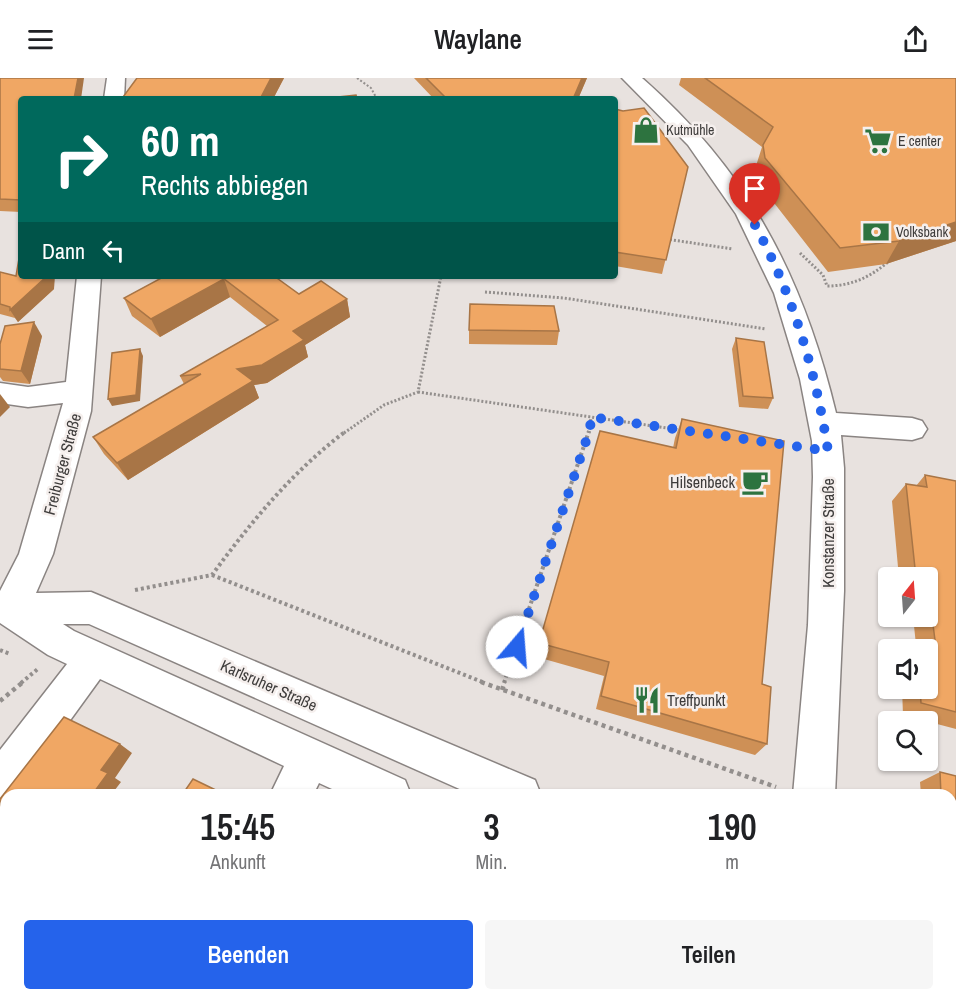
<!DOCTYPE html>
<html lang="de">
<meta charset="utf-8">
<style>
body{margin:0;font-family:"Archivo Narrow",sans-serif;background:#f6f6f6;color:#202124;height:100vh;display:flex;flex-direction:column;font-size:22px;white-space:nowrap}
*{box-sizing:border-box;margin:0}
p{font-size:20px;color:#757577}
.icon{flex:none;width:33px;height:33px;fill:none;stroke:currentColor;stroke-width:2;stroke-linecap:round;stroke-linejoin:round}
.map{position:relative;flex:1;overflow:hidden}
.drawer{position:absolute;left:0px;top:711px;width:957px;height:212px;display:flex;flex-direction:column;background:#fff;border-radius:18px 18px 0 0;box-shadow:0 2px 4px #0004}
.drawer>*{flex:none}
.top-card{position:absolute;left:18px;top:18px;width:600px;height:183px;border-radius:6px;box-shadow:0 2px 4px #0004;background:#00695c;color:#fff;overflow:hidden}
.needle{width:39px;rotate:17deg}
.buttons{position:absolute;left:878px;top:489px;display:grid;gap:12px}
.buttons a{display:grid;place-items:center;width:60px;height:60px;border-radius:6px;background:#fff;box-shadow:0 2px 4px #0004;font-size:30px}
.pin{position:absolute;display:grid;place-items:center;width:51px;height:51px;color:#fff;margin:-62px -26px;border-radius:50% 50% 50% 0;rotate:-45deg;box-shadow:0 0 6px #0007}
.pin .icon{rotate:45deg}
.me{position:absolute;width:66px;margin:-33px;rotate:18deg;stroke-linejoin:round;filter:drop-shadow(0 0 4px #0008)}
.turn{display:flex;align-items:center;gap:21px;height:126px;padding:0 24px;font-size:27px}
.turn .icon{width:78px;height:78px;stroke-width:2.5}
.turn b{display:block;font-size:42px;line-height:51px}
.then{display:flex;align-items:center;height:57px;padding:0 24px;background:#0003;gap:12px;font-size:22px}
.eta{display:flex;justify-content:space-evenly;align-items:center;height:102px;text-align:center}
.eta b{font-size:36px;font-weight:600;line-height:42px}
.action{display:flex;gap:12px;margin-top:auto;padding:12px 24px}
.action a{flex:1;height:69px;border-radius:6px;background:#2563eb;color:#fff;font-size:24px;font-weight:600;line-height:69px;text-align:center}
.action a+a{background:#f6f6f6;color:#202124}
header{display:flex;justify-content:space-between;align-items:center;height:78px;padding:0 24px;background:#fff;font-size:27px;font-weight:600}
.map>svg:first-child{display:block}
</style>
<header><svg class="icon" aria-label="menu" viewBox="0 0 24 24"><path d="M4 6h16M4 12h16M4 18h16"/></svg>Waylane<svg class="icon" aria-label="share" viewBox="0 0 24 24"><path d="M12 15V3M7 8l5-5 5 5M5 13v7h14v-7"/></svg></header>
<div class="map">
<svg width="956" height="922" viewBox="0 0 956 922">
<rect width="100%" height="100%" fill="#e8e2df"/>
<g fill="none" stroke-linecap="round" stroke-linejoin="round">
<defs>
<g id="minor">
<path d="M107 0H125L124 21H104Z"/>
<path d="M622 0H642C749 94 803 198 836 335L912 340 922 343 927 351 922 359 912 362 841 357 844 390V513L835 717H793L808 547 813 399 812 363 800 301 774 215 736 136 688 67Z"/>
<path d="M77 198H101L91 333 53 476 36 515 91 514 103 519 535 702 541 717H473L89 546H63L74 553 405 702 411 717H345L319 705 313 717H270L284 688 100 601 16 717H6V723L0 725V672L67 586 48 577 0 545V513L19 476 63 325 28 329 0 325V305L28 309 66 304Z"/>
<path d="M163 916H211L213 922H165Z"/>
<path d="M355 916H406L404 922H353Z"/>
<path d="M858 916H914L916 922H860Z"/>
</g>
</defs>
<use href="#minor" stroke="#8a8482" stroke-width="3"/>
<path stroke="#938f8d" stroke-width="2" stroke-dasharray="2 2" stroke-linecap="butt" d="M357 0 371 10 377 21"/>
<g stroke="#938f8d" stroke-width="3" stroke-dasharray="2 2" stroke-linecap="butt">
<path d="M666 161 733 171"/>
<path d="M800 175 823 197 827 208C851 208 871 199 889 183"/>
<path d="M485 214 564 220 766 251"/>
<path d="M418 314 681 352"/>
<path d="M344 355 384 327 418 314 441 198"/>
<path d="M589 355 591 339"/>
</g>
<g stroke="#938f8d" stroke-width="4" stroke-dasharray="3 3" stroke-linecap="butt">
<path d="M212 497 485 605"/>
<path d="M135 512 212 497C251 444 293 393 346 353"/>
<path d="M0 572 10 576"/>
<path d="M21 605 39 590"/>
<path d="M504 605 589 353"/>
</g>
<g stroke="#938f8d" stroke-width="4.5" stroke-dasharray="4 4" stroke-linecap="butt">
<path d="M481 604 776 709"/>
<path d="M502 612 505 604"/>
<path d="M0 623 23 604"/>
</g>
<use href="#minor" fill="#fff" fill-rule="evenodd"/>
</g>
<g fill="#ce9056">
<path d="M0 0 21 21V134L0 133Z"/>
<path d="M137 0H284L273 21H124L123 19Z"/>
<path d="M414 0H587L578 21H434Z"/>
<path d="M681 0H956V163L886 186 828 194 757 103 755 91 762 69 679 7Z"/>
<path d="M615 31 688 89 662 196 615 188Z"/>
<path d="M0 194 16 198 54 211 18 244 15 240 0 236Z"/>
<path d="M165 198H274L299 216 347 221 350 239 305 267 308 279 267 305 254 307 259 320 128 402 104 376 93 359 184 306 180 298 267 248 230 219 160 259 132 238 124 220Z"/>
<path d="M469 252 559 253 557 267 469 266Z"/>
<path d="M42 258 30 306 3 303 0 299V266Z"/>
<path d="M736 260 773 320 768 331 739 329 732 271Z"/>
<path d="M682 341 762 606 767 666 755 677 596 631 604 598 537 579 539 565 673 370 675 360Z"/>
<path d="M925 397 956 403V651L903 637 902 610H927V572H910L916 567 913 538H927V500H899L892 423 906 406 916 408Z"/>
<path d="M940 694 956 698V869L951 867V717H921L920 704Z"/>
</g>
<g fill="#a87546">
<path d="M78 0H84L81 21H74Z"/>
<path d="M271 0H284L273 21H260Z"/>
<path d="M582 0H587L578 21H573Z"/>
<path d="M956 144V163L886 186 899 163Z"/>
<path d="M47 198H55L54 211 18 244 10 232Z"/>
<path d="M224 201 230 219 160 259 151 241Z"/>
<path d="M347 221 350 239 305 267 308 279 267 305 254 307 259 320 128 402 117 385 237 291 293 253Z"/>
<path d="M34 244 42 258 30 306 21 293Z"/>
<path d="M140 271 143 278 140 323 112 328 108 321Z"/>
<path d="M0 316 10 329 0 339Z"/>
<path d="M120 666 132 675 115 700 121 704 111 717H92L101 692Z"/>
<path d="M58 916H76L74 919 80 922H64L57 918Z"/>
<path d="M283 916H290L288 921H281Z"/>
</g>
<g fill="#f0a764" stroke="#a87546" stroke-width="1.5">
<path d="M0 0H78L74 21H21V122L0 121Z"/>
<path d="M137 0H271L260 21H163L123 19Z"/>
<path d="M426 0H582L573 21H447Z"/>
<path d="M705 0H956V144L899 163 840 170 765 80 763 67 773 49Z"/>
<path d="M356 17 357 21H319Z"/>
<path d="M644 30 688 89 666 182 615 174V31L623 33Z"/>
<path d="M21 169V198H47L10 232V229L0 226V194L16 198Z"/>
<path d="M165 198H274L299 216 321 203 347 221 293 253 304 262 262 287 237 291 253 303 117 385 93 359 201 296 180 298 278 242 224 201 151 241 124 220Z"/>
<path d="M470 226 554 228 559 253 469 252Z"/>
<path d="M34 244 21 293 0 291V266L5 248Z"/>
<path d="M736 260 764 264 773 320 743 318Z"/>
<path d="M140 271 136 317 108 321 112 275Z"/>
<path d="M682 341 784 363 762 606 771 609 767 666 601 618 609 584 539 565 600 353 676 370Z"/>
<path d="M925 397 956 403V634L921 625 920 610H927V572H918L917 565 936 570 926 492 915 490 906 406 927 409Z"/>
<path d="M64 639 120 666 101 692 108 695 92 717H6V738L0 735V721Z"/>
<path d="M940 694 956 698V858L951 857V717H941Z"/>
<path d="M193 701 226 717H182Z"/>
<path d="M6 841V916H58L57 918 64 922H0V849Z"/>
<path d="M273 916H283L281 921Z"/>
<path d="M472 916H565L564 922H470Z"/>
</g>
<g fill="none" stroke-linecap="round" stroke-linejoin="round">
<path stroke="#2563eb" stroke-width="10" stroke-dasharray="0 18" d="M517 569 590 351 591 339 828 373C816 294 793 217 755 147"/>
</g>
<defs>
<symbol id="shop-bare" viewBox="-9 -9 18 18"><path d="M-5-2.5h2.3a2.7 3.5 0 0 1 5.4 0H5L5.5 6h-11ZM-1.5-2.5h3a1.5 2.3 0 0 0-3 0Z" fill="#2d733f" stroke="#f5efed" stroke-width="2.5" paint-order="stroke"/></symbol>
<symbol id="supermarket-bare" viewBox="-9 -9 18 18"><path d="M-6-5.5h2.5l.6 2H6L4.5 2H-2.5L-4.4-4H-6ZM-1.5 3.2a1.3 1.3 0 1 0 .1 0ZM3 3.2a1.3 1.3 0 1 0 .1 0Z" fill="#2d733f" stroke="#f5efed" stroke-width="2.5" paint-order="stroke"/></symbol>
<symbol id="bank-bare" viewBox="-9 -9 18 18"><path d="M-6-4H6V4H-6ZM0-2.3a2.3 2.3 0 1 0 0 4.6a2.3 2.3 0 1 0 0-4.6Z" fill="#2d733f" stroke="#f5efed" stroke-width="2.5" paint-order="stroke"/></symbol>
<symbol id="cafe-bare" viewBox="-9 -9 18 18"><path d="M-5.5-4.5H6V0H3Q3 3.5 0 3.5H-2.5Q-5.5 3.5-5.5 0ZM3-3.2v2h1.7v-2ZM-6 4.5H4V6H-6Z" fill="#2d733f" stroke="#f5efed" stroke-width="2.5" paint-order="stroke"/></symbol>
<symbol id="restaurant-bare" viewBox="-9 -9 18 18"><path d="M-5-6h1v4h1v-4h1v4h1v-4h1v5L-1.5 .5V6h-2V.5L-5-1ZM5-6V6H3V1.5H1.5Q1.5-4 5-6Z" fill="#2d733f" stroke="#f5efed" stroke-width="2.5" paint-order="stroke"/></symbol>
</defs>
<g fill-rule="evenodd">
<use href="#shop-bare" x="627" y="33" width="38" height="38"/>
<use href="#supermarket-bare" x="859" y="44" width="38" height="38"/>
<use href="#bank-bare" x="857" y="135" width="38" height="38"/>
<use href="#cafe-bare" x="736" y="385" width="38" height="38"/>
<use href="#restaurant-bare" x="628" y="603" width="38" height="38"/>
</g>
<g text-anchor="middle" stroke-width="5" stroke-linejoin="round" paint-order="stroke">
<g font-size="14" fill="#3e3c3b" stroke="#f5efed" text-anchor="start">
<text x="666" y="57">Kutmühle</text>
<text x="898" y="68">E center</text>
<text x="896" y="159">Volksbank</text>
</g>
<g font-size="16" fill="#3e3c3b" stroke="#f5efed">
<text transform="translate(62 386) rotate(-75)" y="6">Freiburger Straße</text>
<text transform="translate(828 455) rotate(-90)" y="6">Konstanzer Straße</text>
<text transform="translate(269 607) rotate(24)" y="6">Karlsruher Straße</text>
</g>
<g font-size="16" fill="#3e3c3b" stroke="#f5efed" text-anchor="end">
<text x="735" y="410">Hilsenbeck</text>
<text x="667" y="628" text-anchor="start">Treffpunkt</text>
</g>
</g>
</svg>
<div class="buttons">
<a><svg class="needle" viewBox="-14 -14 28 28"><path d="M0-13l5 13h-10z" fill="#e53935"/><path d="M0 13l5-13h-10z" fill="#757577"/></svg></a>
<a><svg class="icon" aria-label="sound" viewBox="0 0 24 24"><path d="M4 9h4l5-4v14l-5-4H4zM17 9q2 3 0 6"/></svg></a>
<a><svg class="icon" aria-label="search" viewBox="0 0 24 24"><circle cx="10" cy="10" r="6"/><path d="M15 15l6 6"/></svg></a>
</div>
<div class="pin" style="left:755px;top:147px;background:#d93025"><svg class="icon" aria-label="arrive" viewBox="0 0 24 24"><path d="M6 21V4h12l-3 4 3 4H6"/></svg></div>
<svg class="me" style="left:517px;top:569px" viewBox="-20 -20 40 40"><circle r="19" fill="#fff"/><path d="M0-13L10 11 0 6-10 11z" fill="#2563eb"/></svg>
<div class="top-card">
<div class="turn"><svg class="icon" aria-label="right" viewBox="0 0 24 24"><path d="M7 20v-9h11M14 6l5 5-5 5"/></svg><div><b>60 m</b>Rechts abbiegen</div></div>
<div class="then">Dann<svg class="icon" aria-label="left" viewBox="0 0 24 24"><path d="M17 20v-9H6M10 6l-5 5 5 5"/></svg></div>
</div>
<section class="drawer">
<div class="eta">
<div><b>15:45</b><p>Ankunft</p></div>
<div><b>3</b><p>Min.</p></div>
<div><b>190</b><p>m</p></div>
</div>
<div class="action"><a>Beenden</a><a>Teilen</a></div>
</section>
</div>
